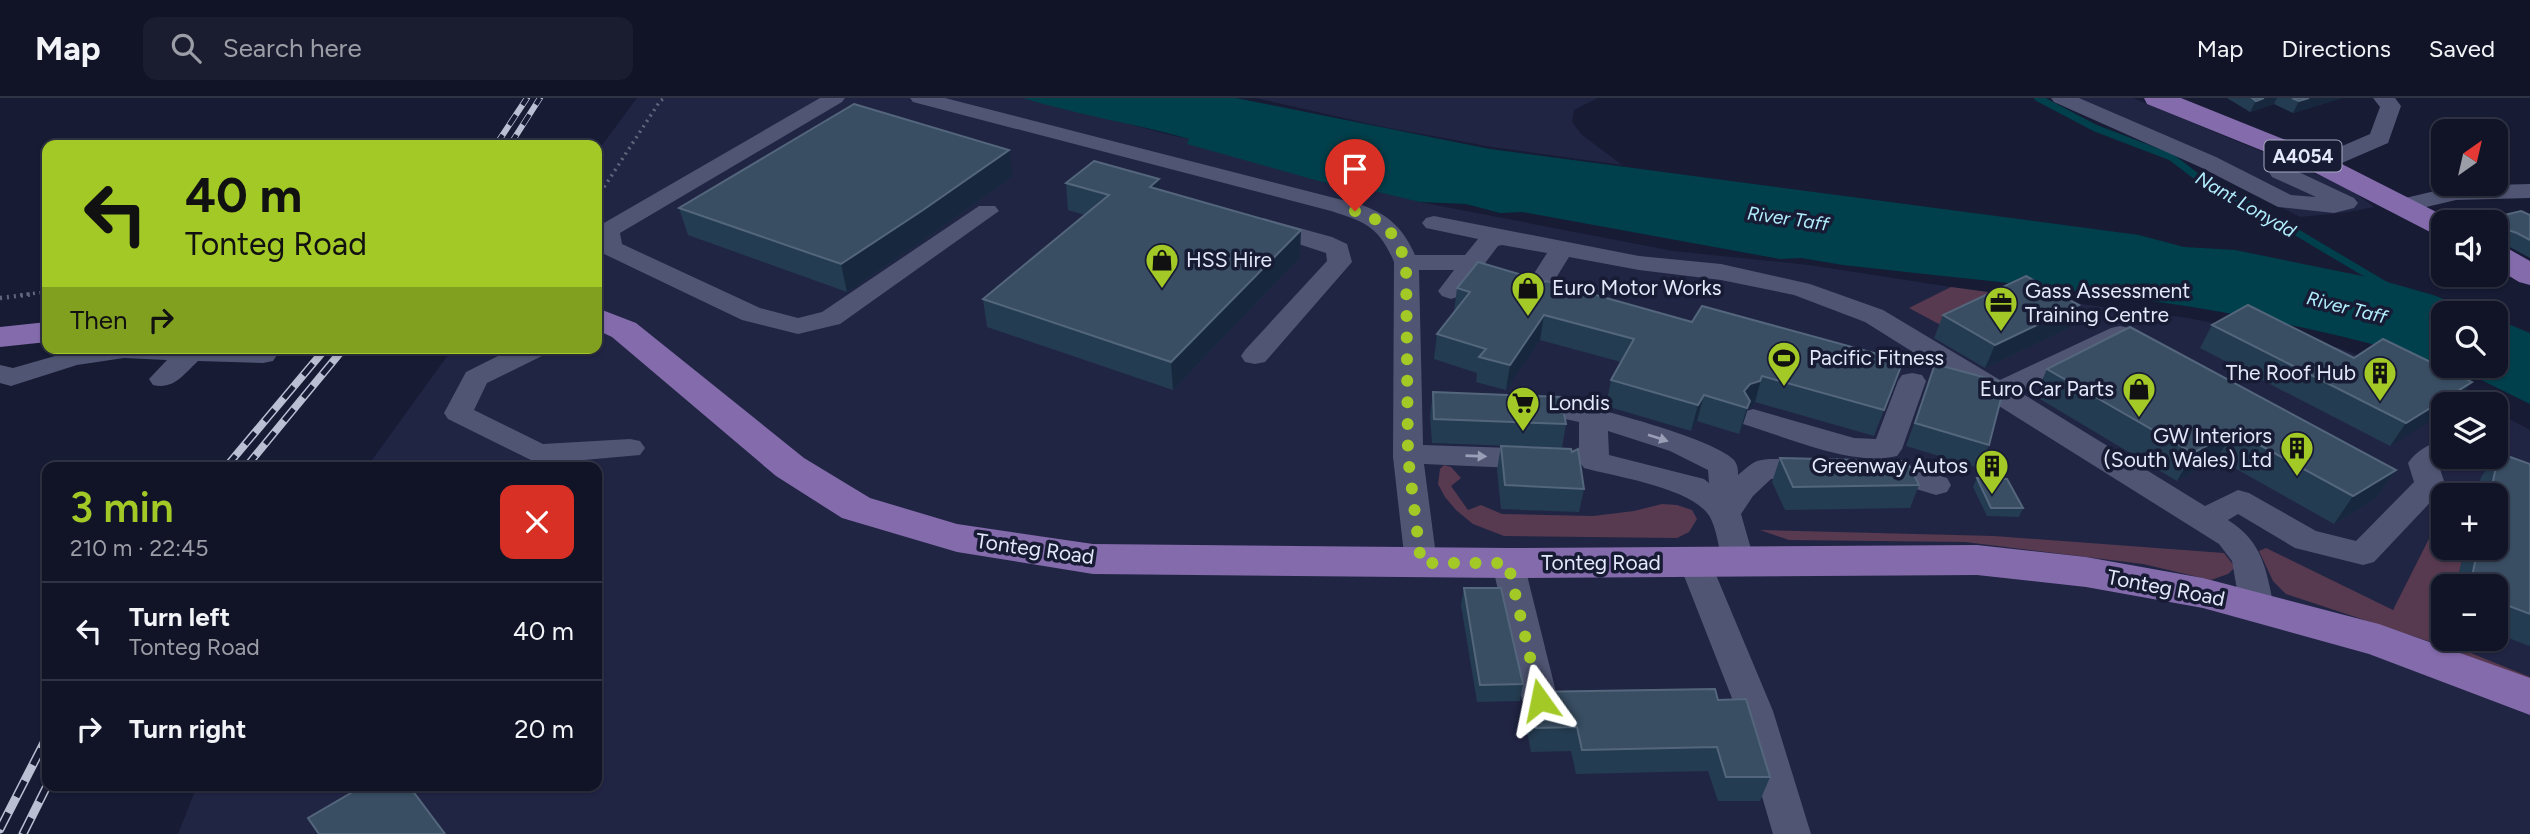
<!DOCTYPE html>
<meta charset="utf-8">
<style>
body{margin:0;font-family:Figtree,sans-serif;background:#1a1d2f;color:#f1f3f6;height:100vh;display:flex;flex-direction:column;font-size:26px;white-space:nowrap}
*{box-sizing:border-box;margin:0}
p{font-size:23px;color:#9c9ea7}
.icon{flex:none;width:38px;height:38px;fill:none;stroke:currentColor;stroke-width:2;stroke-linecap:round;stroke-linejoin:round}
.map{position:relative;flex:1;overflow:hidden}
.sheet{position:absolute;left:42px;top:364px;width:560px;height:329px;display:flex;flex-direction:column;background:#111427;border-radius:14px;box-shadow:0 2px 5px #0004,0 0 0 2px #303344}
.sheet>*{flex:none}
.hud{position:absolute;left:42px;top:42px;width:560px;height:214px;border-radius:14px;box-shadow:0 2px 5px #0004,0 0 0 2px #303344;background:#a3c927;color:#111;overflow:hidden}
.needle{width:46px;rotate:34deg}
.controls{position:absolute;left:2431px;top:21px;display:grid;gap:14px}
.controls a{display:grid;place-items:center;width:77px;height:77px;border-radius:14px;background:#111427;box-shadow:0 2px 5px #0004,0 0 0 2px #303344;font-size:35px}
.pin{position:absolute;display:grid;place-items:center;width:60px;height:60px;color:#fff;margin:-72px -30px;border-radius:50% 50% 50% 0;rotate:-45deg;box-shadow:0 0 7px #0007}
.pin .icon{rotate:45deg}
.me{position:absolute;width:77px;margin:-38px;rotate:348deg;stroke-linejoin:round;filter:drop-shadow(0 0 5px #0008)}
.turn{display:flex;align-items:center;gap:24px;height:147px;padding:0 28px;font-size:32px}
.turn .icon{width:91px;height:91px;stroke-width:2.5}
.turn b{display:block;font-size:49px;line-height:60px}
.then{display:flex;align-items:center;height:66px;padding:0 28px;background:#0003;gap:14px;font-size:26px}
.round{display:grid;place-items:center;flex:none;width:74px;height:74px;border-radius:14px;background:#1a1d2f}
.summary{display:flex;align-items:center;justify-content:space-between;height:119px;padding:0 28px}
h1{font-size:42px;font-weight:600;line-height:52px;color:#a3c927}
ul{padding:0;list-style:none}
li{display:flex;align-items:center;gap:21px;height:98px;padding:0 28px;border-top:2px solid #303344}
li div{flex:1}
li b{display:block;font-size:26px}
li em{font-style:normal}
header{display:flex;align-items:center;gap:42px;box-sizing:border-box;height:98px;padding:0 35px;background:#111427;border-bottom:2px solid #303344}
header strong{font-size:33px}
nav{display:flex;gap:38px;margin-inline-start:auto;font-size:24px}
.search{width:490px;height:63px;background:#1a1d2f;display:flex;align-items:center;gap:18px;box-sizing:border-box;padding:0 24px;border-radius:14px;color:#9c9ea7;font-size:26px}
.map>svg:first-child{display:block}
</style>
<header>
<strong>Map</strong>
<div class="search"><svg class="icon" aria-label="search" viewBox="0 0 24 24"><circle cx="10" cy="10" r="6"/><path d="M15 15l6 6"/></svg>Search here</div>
<nav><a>Map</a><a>Directions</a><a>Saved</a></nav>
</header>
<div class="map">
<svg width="2530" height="736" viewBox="0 0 2530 736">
<rect width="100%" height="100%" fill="#171b34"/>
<g fill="#212544" fill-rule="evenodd">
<path d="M637 0H1033L1166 36 1281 62 1420 104 1673 153 1809 167 1951 189 2188 220 2339 250 2466 299 2480 306H2443V359H2496V314L2530 332V736H178L197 688H597V369H367L453 250H597V54ZM2443 397H2496V450H2443ZM2443 488H2496V541H2443Z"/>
<path d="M1256 0H1598L1574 12 1572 24 1582 37 1622 67 1492 49 1379 28Z"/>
<path d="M2052 0H2133L2347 89 2374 109 2349 114 2300 119 2213 74 2073 13Z"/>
</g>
<g fill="#573a4f">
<path d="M1951 189 2017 198 1950 232 1909 210Z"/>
<path d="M1444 367 1451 369 1461 380 1451 388 1468 412 1481 407 1502 416 1593 418 1634 413 1662 406 1677 407 1692 412 1697 421 1689 434 1677 440 1504 438 1473 426 1456 412 1445 399 1438 386 1440 371Z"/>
<path d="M2443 413V450H2465L2456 488H2443L2441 543 2530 579V582L2428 543 2286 496 2273 483 2259 453 2266 450 2393 512Z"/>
<path d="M1760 432 1994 438 2224 455 2235 469 2228 476 2211 482 2143 466 1965 444 1789 442Z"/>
</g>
<g fill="#00404c">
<path d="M1023 0H1236L1490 51 2139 137 2184 149 2235 152 2377 181 2433 197 2481 215H2443V267C2249 204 2044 190 1843 167L1801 160 1780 161 1522 114 1500 115 1466 106 1420 104 1361 90H1344L1187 46 1189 41C1134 25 1077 17 1023 0Z"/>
<path d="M2496 221 2530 235V306L2465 274 2445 268H2496Z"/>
</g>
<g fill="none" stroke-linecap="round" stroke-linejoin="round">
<path stroke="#00404c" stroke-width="7" d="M2038 0 2095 30 2171 59 2200 81 2259 112 2387 188"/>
<g stroke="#62667c" stroke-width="3.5" stroke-dasharray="2 4.5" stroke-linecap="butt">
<path d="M597 100 660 3 665 0"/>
<path d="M20 197 47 194"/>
</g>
<path stroke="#62667c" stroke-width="4.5" stroke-dasharray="2 5" stroke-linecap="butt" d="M0 200 34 196"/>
<g fill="#505573" fill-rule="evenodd">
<path d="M820 0H845L842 4 620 135 622 146 760 210 798 220 822 214 979 108H995L999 113 840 226 798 236 742 222 602 155 597 146V129Z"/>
<path d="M910 0H945L1362 107C1389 117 1403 130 1415 157H1465L1478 141 1426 130 1422 125 1426 120 1434 118 1639 158 1721 166 1810 186 1883 212 2000 282 2111 230 2120 228 2129 230 2133 236 2129 242 2020 294 2205 408 2238 392 2249 395 2316 433 2356 443 2414 384 2408 365C2416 353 2430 345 2443 342V359H2452L2439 368 2445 386 2441 393 2374 464 2363 467 2295 450 2238 416 2228 422C2263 444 2266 471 2274 509L2269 518 2257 521 2245 518 2240 509 2232 463 2219 446 1865 224 1794 197 1721 182 1639 172 1569 159 1538 209 1529 212 1520 209 1516 204 1547 155 1502 147 1498 148 1460 198 1451 201 1442 198 1438 193 1454 172H1419L1423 347 1540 351 1550 354 1555 361 1550 368 1540 371 1424 366 1437 465 1432 473 1421 476 1410 473 1405 465 1393 359 1394 164C1379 129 1366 124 1331 113L913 4Z"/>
<path d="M2051 0H2079L2216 59 2291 97 2316 99 2272 79 2269 74 2272 69H2288L2354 100 2358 105 2354 110 2334 115 2278 109 2200 69 2054 4Z"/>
<path d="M2373 0H2395L2401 8 2388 45 2328 71H2312L2309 66 2312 61 2370 36 2380 9Z"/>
<path d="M2530 86V100L2456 102 2405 114 2397 112 2393 107 2397 102 2456 88Z"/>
<path d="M1263 120 1332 139 1347 146 1352 164 1265 264 1255 266 1245 264 1241 258 1245 252 1327 163 1326 155 1255 132 1251 127 1255 122Z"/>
<path d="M83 250H268L277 257 273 263 263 265 198 263C184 276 174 292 153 287L149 281 167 262 124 260 77 267 11 288 0 285V267L13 270Z"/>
<path d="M514 250H549L546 256 487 285 474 312 543 346 630 341 640 343 645 350 640 357 539 366 448 321 444 315 466 274Z"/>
<path d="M1912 275 1922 277 1926 283 1902 351 1897 358C1854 369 1786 339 1743 326L1739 320 1743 314 1753 311 1854 340 1876 341 1898 283 1902 277Z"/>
<path d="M1524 295C1561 300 1712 338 1734 362 1738 367 1738 372 1738 377 1744 372 1750 366 1757 363 1771 358 1811 363 1827 367L1831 374 1827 381 1816 384 1771 381 1753 398 1741 416 1755 465 1750 473 1739 476 1728 473C1718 457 1719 438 1711 421 1696 390 1616 379 1584 370L1579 363V324L1514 310 1510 304 1514 298ZM1608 333 1670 353 1708 372 1709 385 1704 381 1609 357Z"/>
<path d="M1876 364H1895L1947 380 1951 387 1947 394 1936 397 1893 384 1865 381 1861 374 1865 367Z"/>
<path d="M1508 454 1519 457 1524 465 1558 602 1553 612 1540 616 1527 612 1522 602 1492 465 1497 457Z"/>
<path d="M1695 454 1706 457 1711 465 1773 613 1811 736H1773L1737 613 1679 465 1684 457Z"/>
</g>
<g fill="#846bac" fill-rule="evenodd">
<path d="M2144 0H2181L2330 60 2456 124H2443V137L2432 135 2310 72 2147 6Z"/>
<path d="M2496 147 2507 150 2530 163V187L2519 184 2496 170Z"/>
<path d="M597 210 636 225 804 360 870 400 957 426 1093 446 1508 450 1977 447 2086 459 2203 480 2379 526 2530 580V617L2369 556 2203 510 2086 489 1977 477 1508 480 1093 476 957 454 842 420 776 378 612 239 597 232Z"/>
<path d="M47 224V244L0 249V229Z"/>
</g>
<defs>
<g id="rail-far2">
<path d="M496 47 527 0"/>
<path d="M510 47 540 0"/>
</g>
<g id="rail-far1">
<path d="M226 369 326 250"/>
<path d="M246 369 344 250"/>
</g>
<g id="rail">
<path d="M0 731 47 639"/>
<path d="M23 736 47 688"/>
</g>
</defs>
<use href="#rail-far2" stroke="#bbbfd3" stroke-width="6"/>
<use href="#rail-far1" stroke="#bbbfd3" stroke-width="8"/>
<use href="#rail" stroke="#bbbfd3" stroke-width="9"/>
<use href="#rail-far2" stroke="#171b34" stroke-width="4.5" stroke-dasharray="12" stroke-linecap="butt"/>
<use href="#rail-far1" stroke="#171b34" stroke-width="5" stroke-dasharray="15" stroke-linecap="butt"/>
<use href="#rail" stroke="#171b34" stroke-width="6" stroke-dasharray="18" stroke-linecap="butt"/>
</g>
<g fill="#243c51">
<path d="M2227 0H2342L2293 15 2274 6 2250 14Z"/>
<path d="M1013 78 928 139 847 194 688 137 679 110Z"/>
<path d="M1066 85 1159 92 1300 159 1173 292 987 229 983 201 1085 117 1068 112Z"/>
<path d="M2530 117V160L2508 148 2502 146 2496 155V124Z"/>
<path d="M2443 137V147L2438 144Z"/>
<path d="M1519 176 1518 181 1522 186 1532 190 1692 224 1903 263 1874 338 1755 304 1752 308 1748 310 1742 329 1739 336 1697 323 1691 333 1606 308 1611 282 1621 264 1540 242 1506 292 1476 284 1477 275 1434 261 1437 236 1454 214 1457 190Z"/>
<path d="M1943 217 2069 230 1985 270 1934 240Z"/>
<path d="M2212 227 2354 260 2472 284 2390 348 2200 250Z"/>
<path d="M1935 266 1989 347 1979 370 1906 348Z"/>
<path d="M2047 271 2396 372 2376 400 2334 426 2217 360 2177 383 2035 298Z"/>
<path d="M1433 294 1566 326 1562 350 1432 345 1430 318Z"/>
<path d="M1501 348 1584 391 1579 414 1501 411 1497 372Z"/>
<path d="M2499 355 2530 366V547L2529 548 2496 535V488H2456L2465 450H2496V397H2477L2481 379Z"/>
<path d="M1780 360 1919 387 1910 410 1785 412 1772 384Z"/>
<path d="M1977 380 2023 410 2019 419 1987 418 1973 389Z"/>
<path d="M1464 490 1523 586 1520 603 1477 604 1461 507Z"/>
<path d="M1529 594 1718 602 1770 679 1760 703H1718L1708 673 1576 676 1571 653 1531 654 1524 618Z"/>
</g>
<g fill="#16273e">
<path d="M2264 0H2277L2274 6 2250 14 2256 3Z"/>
<path d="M2309 0H2342L2293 15 2299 3Z"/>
<path d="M1009 52 1013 78 928 139 847 194 841 166Z"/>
<path d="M1159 81 1160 108 1150 89Z"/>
<path d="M1301 132 1300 159 1173 292 1171 264Z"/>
<path d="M2502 145 2496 155V146Z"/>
<path d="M2079 207 2069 230 1985 270 1995 247Z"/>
<path d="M1544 217 1540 242 1506 292 1510 267Z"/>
<path d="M1762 278 1755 304 1752 308 1748 310 1742 329 1739 336 1747 310 1744 293 1750 286Z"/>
<path d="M2472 284 2456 306H2443V315L2390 348 2406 325Z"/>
<path d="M1704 297 1697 323 1691 333 1698 307Z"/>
<path d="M2234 333 2217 360 2177 383 2193 355Z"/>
<path d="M2396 372 2376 400 2334 426 2353 398Z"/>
</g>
<g fill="#394e63" stroke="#54667b" stroke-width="2">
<path d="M2252 0H2264L2256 3Z"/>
<path d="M2292 0H2309L2299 3Z"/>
<path d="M854 6 1009 52 923 112 841 166 679 110Z"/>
<path d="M1094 63 1159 81 1150 89 1301 132 1171 264 983 201 1109 97 1066 85Z"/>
<path d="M2521 113 2530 117V142L2517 135 2505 131 2502 134V145L2496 146V124H2475Z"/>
<path d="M1478 164 1519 176 1517 179 1522 186 1532 190 1546 183 1692 224 1702 208 1903 263 1884 312 1762 278 1760 283 1750 286 1744 293 1750 303 1747 310 1704 297 1698 307 1611 282 1634 241 1544 217 1510 267 1479 259 1486 251 1437 236 1470 194 1457 190Z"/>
<path d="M2026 178 2079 207 1995 247 1943 217Z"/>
<path d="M2248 207 2354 260 2383 241 2472 284 2406 325 2212 227Z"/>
<path d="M2130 229 2396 372 2353 398 2234 333 2193 355 2047 271Z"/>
<path d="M1935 266 2005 285 1989 347 1915 325Z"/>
<path d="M1433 294 1561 299 1566 326 1434 321Z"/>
<path d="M1501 348 1571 351 1572 354 1578 351 1584 391 1505 387Z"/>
<path d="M2499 355 2530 366V516L2496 503V488H2470L2478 450H2496V397H2490Z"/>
<path d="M1780 360 1902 363 1908 365 1919 387 1793 389Z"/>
<path d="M1977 380 2007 381 2023 410H1991Z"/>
<path d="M1464 490H1501L1523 586 1480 587Z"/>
<path d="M1715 591 1718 602 1746 601 1770 679H1726L1717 649 1582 652 1577 629 1536 630 1529 594Z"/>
<path d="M363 688H409L445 736H319L308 720Z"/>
</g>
<defs><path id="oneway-solid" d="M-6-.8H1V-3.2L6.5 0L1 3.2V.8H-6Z" transform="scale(1.75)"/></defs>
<g fill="#9a9eb6">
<use href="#oneway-solid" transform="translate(1658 340) rotate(18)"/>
<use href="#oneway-solid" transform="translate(1476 358) rotate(2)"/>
</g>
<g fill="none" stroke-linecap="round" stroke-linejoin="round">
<path stroke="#a3c927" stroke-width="12" stroke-dasharray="0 21.6" d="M1355 113C1387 123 1394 135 1406 164L1408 359 1421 465H1508L1540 602"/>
</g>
<defs>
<symbol id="shop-pin" viewBox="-11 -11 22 30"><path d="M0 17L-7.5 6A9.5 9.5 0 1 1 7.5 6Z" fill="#a3c927" stroke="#171b34"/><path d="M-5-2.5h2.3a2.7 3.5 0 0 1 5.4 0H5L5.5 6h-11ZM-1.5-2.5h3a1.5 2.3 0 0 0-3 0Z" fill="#111"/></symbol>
<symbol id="office-pin" viewBox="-11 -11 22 30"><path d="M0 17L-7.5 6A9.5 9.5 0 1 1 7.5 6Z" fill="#a3c927" stroke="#171b34"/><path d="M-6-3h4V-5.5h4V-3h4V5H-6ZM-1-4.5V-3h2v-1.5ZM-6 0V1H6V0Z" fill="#111"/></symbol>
<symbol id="stadium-pin" viewBox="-11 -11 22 30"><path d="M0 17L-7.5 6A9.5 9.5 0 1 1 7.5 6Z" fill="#a3c927" stroke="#171b34"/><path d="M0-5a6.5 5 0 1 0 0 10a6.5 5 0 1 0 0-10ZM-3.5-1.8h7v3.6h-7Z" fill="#111"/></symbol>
<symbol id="building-pin" viewBox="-11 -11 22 30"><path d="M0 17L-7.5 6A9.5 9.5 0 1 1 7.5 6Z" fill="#a3c927" stroke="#171b34"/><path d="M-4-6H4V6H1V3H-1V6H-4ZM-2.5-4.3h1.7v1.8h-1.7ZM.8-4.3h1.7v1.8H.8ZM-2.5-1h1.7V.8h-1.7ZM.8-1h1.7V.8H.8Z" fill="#111"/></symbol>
<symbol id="supermarket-pin" viewBox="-11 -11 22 30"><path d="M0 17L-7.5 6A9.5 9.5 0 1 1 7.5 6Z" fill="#a3c927" stroke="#171b34"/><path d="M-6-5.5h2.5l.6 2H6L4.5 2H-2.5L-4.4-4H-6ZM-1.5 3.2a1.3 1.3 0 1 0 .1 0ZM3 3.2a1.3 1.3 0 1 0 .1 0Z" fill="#111"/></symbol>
</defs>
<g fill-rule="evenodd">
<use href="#shop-pin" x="1143" y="143" width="38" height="52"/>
<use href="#shop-pin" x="1509" y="171" width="38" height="52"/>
<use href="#office-pin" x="1982" y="186" width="38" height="52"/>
<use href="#stadium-pin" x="1765" y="241" width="38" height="52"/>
<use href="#building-pin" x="2361" y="256" width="38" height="52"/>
<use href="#shop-pin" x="2120" y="272" width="38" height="52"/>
<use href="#supermarket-pin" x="1504" y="286" width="38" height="52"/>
<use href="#building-pin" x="2278" y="331" width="38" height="52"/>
<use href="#building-pin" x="1973" y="349" width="38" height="52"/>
</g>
<g text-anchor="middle" stroke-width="7" stroke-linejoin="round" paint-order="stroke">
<rect fill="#171b34" stroke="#a6aabf" stroke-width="2" x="2264.5" y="42.5" width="77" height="31" rx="5"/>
<g font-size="19" font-weight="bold" fill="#e4e8fa">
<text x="2303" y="65">A4054</text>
</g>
<g font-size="19" font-style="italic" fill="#b2effe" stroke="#171b34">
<text transform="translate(2246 106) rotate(30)" y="7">Nant Lonydd</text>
<text transform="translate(1788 120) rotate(8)" y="7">River Taff</text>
<text transform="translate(2347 209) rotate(14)" y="7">River Taff</text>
</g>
<g font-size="21" fill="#e4e8fa" stroke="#171b34" text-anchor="start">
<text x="1186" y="169">HSS Hire</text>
<text x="1552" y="197">Euro Motor Works</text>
<text x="2025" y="200">Gass Assessment<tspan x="2025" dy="24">Training Centre</tspan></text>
<text x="1809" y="267">Pacific Fitness</text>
<text x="2356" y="282" text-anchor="end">The Roof Hub</text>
<text x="2114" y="298" text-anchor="end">Euro Car Parts</text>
<text x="1548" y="312">Londis</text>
<text x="2272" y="345" text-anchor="end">GW Interiors<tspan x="2272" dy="24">(South Wales) Ltd</tspan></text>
<text x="1968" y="375" text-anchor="end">Greenway Autos</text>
</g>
<g font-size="21" fill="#e4e8fa" stroke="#171b34">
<text transform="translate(1035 451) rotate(8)" y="7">Tonteg Road</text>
<text x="1601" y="472">Tonteg Road</text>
<text transform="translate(2166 490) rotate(11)" y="7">Tonteg Road</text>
</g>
</g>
</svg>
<div class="controls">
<a><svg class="needle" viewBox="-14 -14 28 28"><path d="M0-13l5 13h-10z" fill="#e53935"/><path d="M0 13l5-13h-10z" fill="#9c9ea7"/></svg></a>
<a><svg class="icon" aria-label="sound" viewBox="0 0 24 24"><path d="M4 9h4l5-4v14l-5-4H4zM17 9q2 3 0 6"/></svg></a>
<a><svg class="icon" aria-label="search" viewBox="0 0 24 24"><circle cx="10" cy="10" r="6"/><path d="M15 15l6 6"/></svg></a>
<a><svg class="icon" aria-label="layers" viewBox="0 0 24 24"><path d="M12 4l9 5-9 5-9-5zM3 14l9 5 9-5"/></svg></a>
<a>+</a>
<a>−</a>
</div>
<div class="pin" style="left:1355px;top:113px;background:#d93025"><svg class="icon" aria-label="arrive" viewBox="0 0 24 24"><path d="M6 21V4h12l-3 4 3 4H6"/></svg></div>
<svg class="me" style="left:1540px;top:602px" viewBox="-20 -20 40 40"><path d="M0-17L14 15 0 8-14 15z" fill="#a3c927" stroke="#fff" stroke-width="4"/></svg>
<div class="hud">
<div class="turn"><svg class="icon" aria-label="left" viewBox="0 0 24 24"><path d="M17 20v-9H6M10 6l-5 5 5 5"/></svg><div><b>40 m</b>Tonteg Road</div></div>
<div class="then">Then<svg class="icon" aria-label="right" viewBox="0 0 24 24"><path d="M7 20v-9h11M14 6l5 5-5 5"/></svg></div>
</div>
<section class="sheet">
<div class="summary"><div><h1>3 min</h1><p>210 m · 22:45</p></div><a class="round" style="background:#d93025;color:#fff"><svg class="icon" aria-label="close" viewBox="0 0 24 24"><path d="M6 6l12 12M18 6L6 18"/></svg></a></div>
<ul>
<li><svg class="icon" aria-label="left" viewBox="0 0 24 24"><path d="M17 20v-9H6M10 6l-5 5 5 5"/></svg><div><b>Turn left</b><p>Tonteg Road</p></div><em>40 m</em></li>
<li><svg class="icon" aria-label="right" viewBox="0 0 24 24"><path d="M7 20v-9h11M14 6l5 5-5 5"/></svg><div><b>Turn right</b></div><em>20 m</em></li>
</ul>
</section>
</div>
